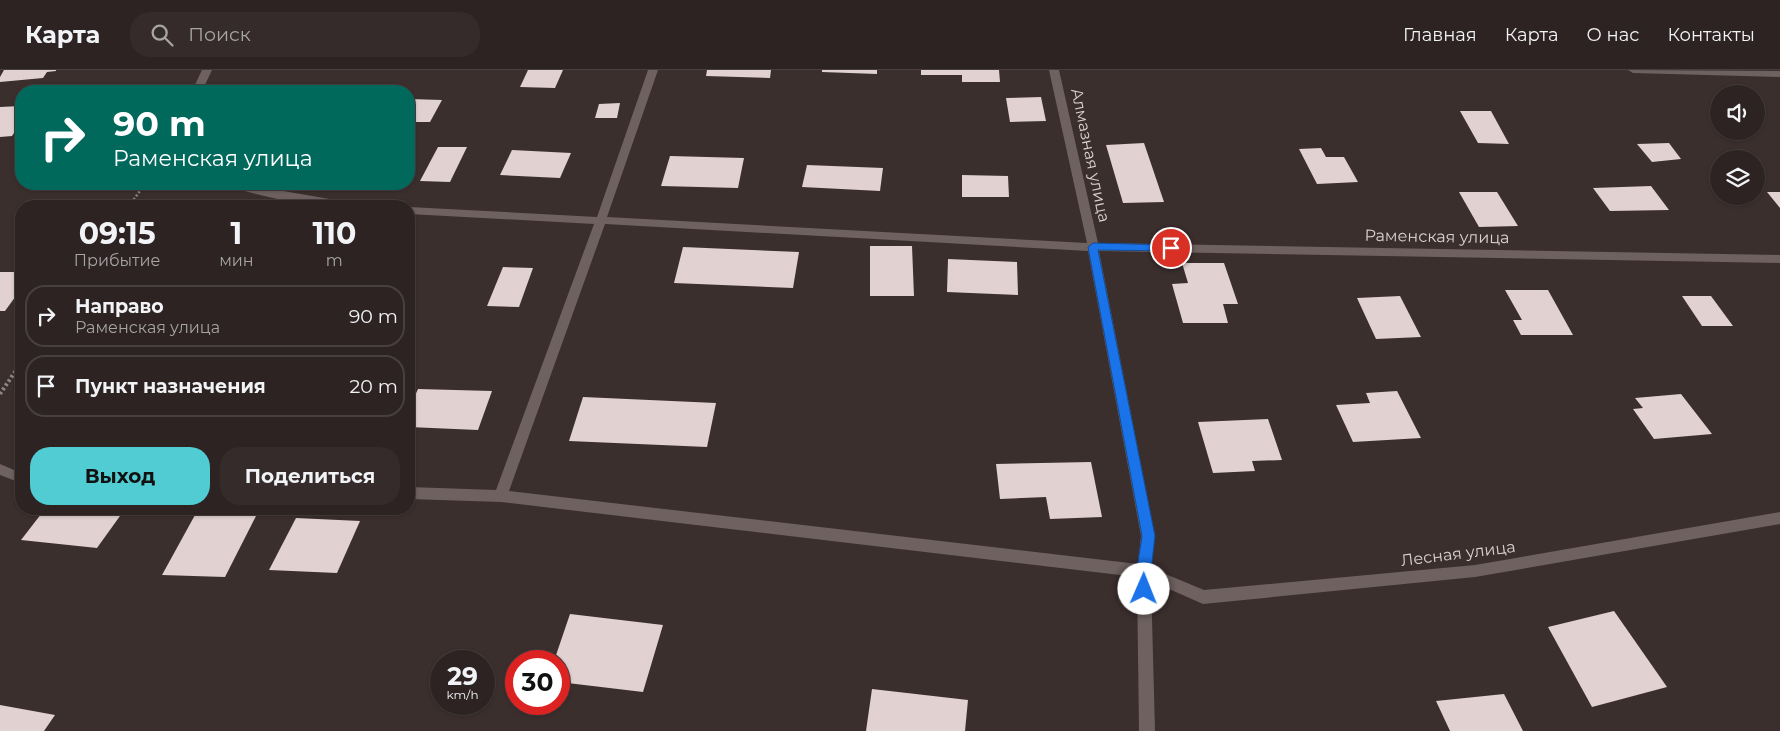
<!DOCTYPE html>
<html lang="ru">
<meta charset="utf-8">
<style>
body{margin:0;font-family:Montserrat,sans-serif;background:#342b2a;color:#f1f3f6;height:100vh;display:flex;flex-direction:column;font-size:19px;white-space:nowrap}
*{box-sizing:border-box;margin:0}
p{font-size:16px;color:#a6a4a5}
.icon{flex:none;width:28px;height:28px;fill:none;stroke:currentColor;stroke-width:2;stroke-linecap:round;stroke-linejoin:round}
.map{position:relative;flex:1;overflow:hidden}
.drawer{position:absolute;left:15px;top:130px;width:400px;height:315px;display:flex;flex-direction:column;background:#2c2322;border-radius:20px;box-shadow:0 1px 4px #0004,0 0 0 1px #484040}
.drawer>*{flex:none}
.banner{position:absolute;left:15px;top:15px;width:400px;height:105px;border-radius:20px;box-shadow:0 1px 4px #0004,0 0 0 1px #484040;background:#00695c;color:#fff;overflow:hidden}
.fabs{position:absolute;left:1710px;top:15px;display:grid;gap:10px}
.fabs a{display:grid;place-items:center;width:55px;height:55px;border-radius:50%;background:#2c2322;box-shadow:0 1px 4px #0004,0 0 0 1px #484040;font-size:25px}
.speed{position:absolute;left:430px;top:580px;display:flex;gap:10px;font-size:25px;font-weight:700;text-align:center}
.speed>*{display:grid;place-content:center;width:65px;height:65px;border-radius:50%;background:#2c2322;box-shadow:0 1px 4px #0004,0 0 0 1px #484040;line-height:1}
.speed small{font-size:12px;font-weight:400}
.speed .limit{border:8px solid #d22;background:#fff;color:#111}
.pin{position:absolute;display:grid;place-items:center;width:42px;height:42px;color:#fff;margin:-21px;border:2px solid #fff;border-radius:50%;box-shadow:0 1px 5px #0007}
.me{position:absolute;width:55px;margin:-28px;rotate:1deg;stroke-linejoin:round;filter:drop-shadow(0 0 4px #0008)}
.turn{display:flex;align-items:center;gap:18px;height:105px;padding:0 15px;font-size:22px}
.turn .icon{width:65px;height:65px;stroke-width:2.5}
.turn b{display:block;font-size:35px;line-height:42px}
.eta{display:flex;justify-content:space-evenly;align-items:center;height:85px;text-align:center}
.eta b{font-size:30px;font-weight:700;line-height:35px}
.button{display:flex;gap:10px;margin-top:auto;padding:10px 15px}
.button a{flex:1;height:58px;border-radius:20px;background:#51ccd2;color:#111;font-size:20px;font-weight:700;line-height:58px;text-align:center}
.button a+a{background:#342b2a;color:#f1f3f6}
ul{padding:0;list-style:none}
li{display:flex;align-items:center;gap:15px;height:62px;margin:0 10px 8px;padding:0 5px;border:2px solid #484040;border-radius:20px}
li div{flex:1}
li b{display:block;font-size:19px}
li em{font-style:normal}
header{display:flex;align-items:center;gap:30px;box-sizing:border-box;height:70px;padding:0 25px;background:#2c2322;border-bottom:1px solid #484040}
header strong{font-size:24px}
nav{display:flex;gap:28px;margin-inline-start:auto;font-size:18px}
.search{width:350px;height:45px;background:#342b2a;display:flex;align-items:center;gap:12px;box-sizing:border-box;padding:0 18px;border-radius:20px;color:#a6a4a5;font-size:19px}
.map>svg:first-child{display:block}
</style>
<header>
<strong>Карта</strong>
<div class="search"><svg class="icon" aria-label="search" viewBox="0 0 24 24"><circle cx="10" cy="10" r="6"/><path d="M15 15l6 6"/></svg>Поиск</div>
<nav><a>Главная</a><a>Карта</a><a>О нас</a><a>Контакты</a></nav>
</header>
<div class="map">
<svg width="1780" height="661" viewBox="0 0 1780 661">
<rect width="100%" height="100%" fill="#3b2f2e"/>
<g fill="#e1d1d0">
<path d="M4 0H56V1L47 2 43 8 0 12V7Z"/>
<path d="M528 0H563L555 18 520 17Z"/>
<path d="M707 0H771L770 8 706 6Z"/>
<path d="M822 0H877V4L822 2Z"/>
<path d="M921 0H999L1000 12H962V5H921Z"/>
<path d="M1041 27 1046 51 1010 52 1006 28Z"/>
<path d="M409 29 442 30 430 52H409Z"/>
<path d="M620 33 617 48H595L599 34Z"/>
<path d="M21 36V52L12 66 0 67V37Z"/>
<path d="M1460 41H1491L1509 74 1478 73Z"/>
<path d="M1144 73 1164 132 1123 133 1106 75Z"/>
<path d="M1669 73 1681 89 1652 92 1637 74Z"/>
<path d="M438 77H467L450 112 420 111Z"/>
<path d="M1321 78 1326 87H1344L1358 112 1317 114 1299 79Z"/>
<path d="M512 80 571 83 560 108 500 105Z"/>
<path d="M670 86 744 88 738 118 661 116Z"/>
<path d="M807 95 883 98 880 121 802 117Z"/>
<path d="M962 105 1008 106 1009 127H962Z"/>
<path d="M1651 116 1669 140 1610 141 1593 118Z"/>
<path d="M1459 122H1497L1518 156 1479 157Z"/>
<path d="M1767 122H1780V138Z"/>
<path d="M870 176H912L914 226H870Z"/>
<path d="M683 177 799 182 793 218 674 213Z"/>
<path d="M948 189 1017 192 1018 225 947 222Z"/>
<path d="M1182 193H1224L1238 234H1223L1228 253H1183L1172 214 1188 213Z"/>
<path d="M503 197 533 198 519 237 487 236Z"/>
<path d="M0 202H21V219L5 241H0Z"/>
<path d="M1505 220H1548L1573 265H1521L1513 250H1522Z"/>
<path d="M1400 226 1421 267 1376 269 1357 228Z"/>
<path d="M1682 226H1711L1733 256H1702Z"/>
<path d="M418 319 492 321 478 360 409 357V339Z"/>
<path d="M1397 321 1421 368 1353 372 1336 335 1370 333 1366 323Z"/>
<path d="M1681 324 1712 364 1654 369 1633 339 1643 338 1635 328Z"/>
<path d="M583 327 716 333 707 377 569 371Z"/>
<path d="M1268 349 1282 390 1252 391 1255 401 1213 403 1198 352Z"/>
<path d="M1091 392 1102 447 1050 449 1046 427 1000 429 996 394Z"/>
<path d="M45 439H125L97 478 21 470Z"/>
<path d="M195 445 256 446 225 507 162 505Z"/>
<path d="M296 448 360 451 337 503 269 500Z"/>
<path d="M1614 541 1667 617 1592 637 1548 557Z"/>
<path d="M570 544 663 555 643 622 559 612V591H554Z"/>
<path d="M872 619 968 630 965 661H866Z"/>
<path d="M1504 624 1523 661H1450L1436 631Z"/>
<path d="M0 635 55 645 44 661H0Z"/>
</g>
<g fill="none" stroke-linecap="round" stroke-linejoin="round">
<path stroke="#908685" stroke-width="2.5" stroke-dasharray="2 2" stroke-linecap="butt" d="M129 136 145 114"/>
<path stroke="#908685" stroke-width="4" stroke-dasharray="2.5 2.5" stroke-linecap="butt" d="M0 324 21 293"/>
<g fill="#6e6160" fill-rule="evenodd">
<path d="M202 0H212L202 21H192Z"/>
<path d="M648 0H658L607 147 1087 173 1049 0H1059L1098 173 1780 185V193L1099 181 1155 466 1151 498 1204 520 1475 495 1780 442V454L1475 507 1203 534 1151 511 1155 661H1139L1137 507 501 432 409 429V417L496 420 594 154 409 144V137L597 147ZM605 154 1088 181 1141 466 1138 494 509 421Z"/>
<path d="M1628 0 1780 1V7L1633 3Z"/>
<path d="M226 114H243L347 132 352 136C313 139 265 127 227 116Z"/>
<path d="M0 394 21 403V413L0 405Z"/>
</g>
</g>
<path fill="#1a73e8" stroke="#114b97" d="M1093 173 1171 175 1176 178 1171 181 1098 180 1155 466 1151 501V519L1149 523 1144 525 1140 523C1133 508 1140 483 1142 466L1088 177Z"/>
<g text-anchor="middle" stroke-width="5" stroke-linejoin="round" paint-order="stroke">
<g font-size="16" fill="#dad2d1" stroke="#3b2f2e">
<text transform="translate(1091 85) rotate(78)" y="6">Алмазная улица</text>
<text transform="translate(1437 166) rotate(1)" y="6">Раменская улица</text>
<text transform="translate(1458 483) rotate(-7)" y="6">Лесная улица</text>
</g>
</g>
</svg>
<div class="fabs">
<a><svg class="icon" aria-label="sound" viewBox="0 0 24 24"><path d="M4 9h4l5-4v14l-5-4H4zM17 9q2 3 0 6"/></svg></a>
<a><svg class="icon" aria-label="layers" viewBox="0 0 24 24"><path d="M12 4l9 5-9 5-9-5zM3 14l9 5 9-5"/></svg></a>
</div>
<div class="speed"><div>29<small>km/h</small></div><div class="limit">30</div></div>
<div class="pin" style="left:1171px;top:178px;background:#d93025"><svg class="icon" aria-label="arrive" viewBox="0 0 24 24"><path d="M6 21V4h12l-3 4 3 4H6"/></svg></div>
<svg class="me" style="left:1144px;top:519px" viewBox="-20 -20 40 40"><circle r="19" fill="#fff"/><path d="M0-13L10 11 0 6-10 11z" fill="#1a73e8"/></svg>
<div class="banner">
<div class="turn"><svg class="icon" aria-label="right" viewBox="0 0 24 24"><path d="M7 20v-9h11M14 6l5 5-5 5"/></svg><div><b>90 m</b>Раменская улица</div></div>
</div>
<section class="drawer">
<div class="eta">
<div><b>09:15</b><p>Прибытие</p></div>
<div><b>1</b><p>мин</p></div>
<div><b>110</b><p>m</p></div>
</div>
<ul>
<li><svg class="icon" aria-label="right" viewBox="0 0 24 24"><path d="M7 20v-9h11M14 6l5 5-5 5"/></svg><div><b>Направо</b><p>Раменская улица</p></div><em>90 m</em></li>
<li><svg class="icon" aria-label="arrive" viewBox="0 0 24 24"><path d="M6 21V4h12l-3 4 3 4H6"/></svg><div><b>Пункт назначения</b></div><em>20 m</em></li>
</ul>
<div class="button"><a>Выход</a><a>Поделиться</a></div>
</section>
</div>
